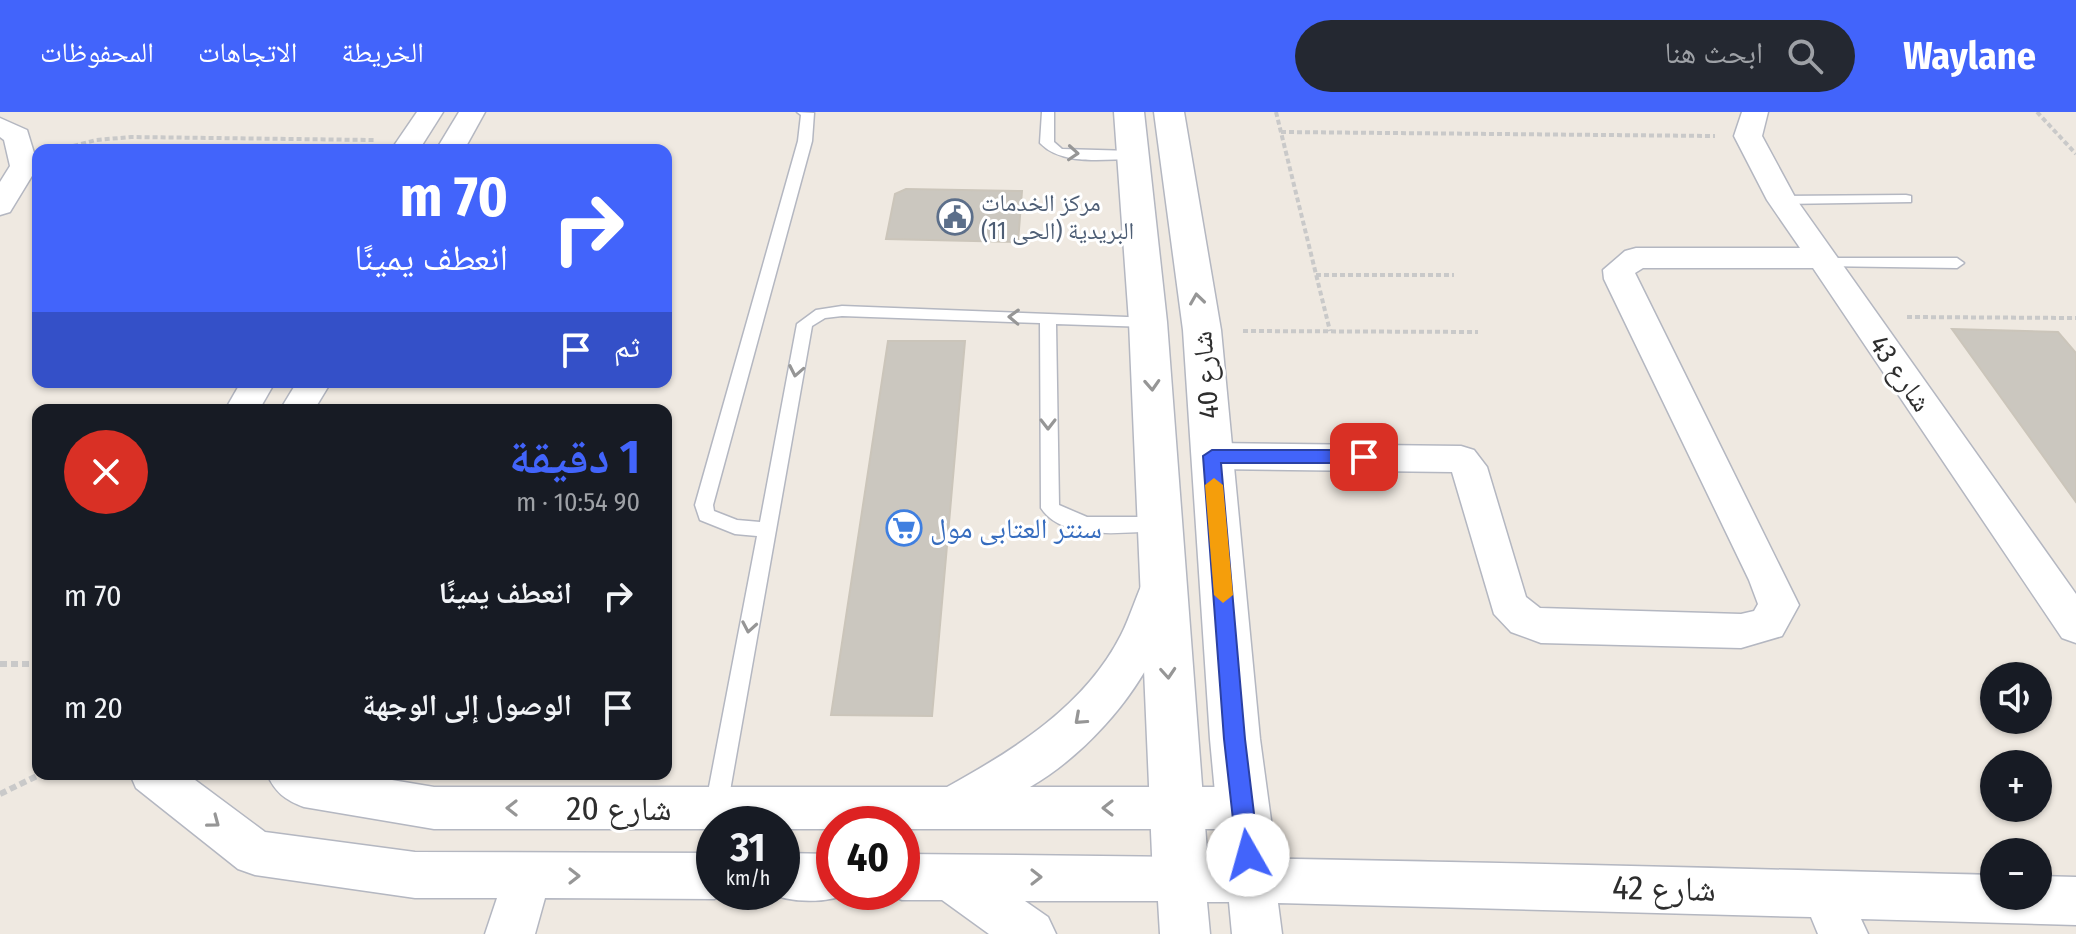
<!DOCTYPE html>
<html lang="ar">
<meta charset="utf-8">
<style>
body{margin:0;font-family:"Fira Sans Condensed","Noto Naskh Arabic",sans-serif;background:#242831;color:#f1f3f6;direction:rtl;height:100vh;display:flex;flex-direction:column;font-size:30px;white-space:nowrap}
*{box-sizing:border-box;margin:0}
p{font-size:26px;color:#9ea1a6}
.icon{flex:none;width:44px;height:44px;fill:none;stroke:currentColor;stroke-width:2;stroke-linecap:round;stroke-linejoin:round}
.map{position:relative;flex:1;overflow:hidden;direction:ltr}
.details{position:absolute;left:32px;top:292px;width:640px;height:376px;display:flex;flex-direction:column;background:#171b24;border-radius:16px;box-shadow:0 2px 6px #0004;direction:rtl}
.details>*{flex:none}
.hud{position:absolute;left:32px;top:32px;width:640px;height:244px;border-radius:16px;box-shadow:0 2px 6px #0004;direction:rtl;background:#4264fb;color:#fff;overflow:hidden}
.controls{position:absolute;left:1980px;top:550px;display:grid;gap:16px}
.controls a{display:grid;place-items:center;width:72px;height:72px;border-radius:50%;background:#171b24;box-shadow:0 2px 6px #0004;font-size:40px}
.speed{position:absolute;left:696px;top:694px;display:flex;gap:16px;font-size:40px;font-weight:700;text-align:center}
.speed>*{display:grid;place-content:center;width:104px;height:104px;border-radius:50%;background:#171b24;box-shadow:0 2px 6px #0004;line-height:1}
.speed small{font-size:20px;font-weight:400}
.speed .limit{border:12px solid #d22;background:#fff;color:#111}
.pin{position:absolute;display:grid;place-items:center;width:68px;height:68px;color:#fff;margin:-34px;border-radius:16px;box-shadow:0 4px 12px #0006}
.me{position:absolute;width:88px;margin:-44px;rotate:353deg;stroke-linejoin:round;filter:drop-shadow(0 0 6px #0008)}
.turn{display:flex;align-items:center;gap:28px;height:168px;padding:0 32px;font-size:36px}
.turn .icon{width:104px;height:104px;stroke-width:2.5}
.turn b{display:block;font-size:56px;line-height:68px}
.then{display:flex;align-items:center;height:76px;padding:0 32px;background:#0003;gap:16px;font-size:30px}
.round{display:grid;place-items:center;flex:none;width:84px;height:84px;border-radius:42px;background:#242831}
.headline{display:flex;align-items:center;justify-content:space-between;height:136px;padding:0 32px}
h1{font-size:48px;font-weight:700;line-height:60px;color:#4264fb}
ul{padding:0;list-style:none}
li{display:flex;align-items:center;gap:24px;height:112px;padding:0 32px}
li div{flex:1}
li b{display:block;font-size:30px}
li em{font-style:normal}
header{display:flex;align-items:center;gap:48px;box-sizing:border-box;height:112px;padding:0 40px;background:#4264fb;color:#fff}
header strong{font-size:38px}
nav{display:flex;gap:44px;margin-inline-start:auto;font-size:28px}
.search{width:560px;height:72px;background:#242831;display:flex;align-items:center;gap:20px;box-sizing:border-box;padding:0 28px;border-radius:44px;color:#9ea1a6;font-size:30px}
.map>svg:first-child{display:block}
</style>
<header>
<strong>Waylane</strong>
<div class="search"><svg class="icon" aria-label="search" viewBox="0 0 24 24"><circle cx="10" cy="10" r="6"/><path d="M15 15l6 6"/></svg>ابحث هنا</div>
<nav><a>الخريطة</a><a>الاتجاهات</a><a>المحفوظات</a></nav>
</header>
<div class="map">
<svg width="2076" height="822" viewBox="0 0 2076 822">
<rect width="100%" height="100%" fill="#efe9e1"/>
<g fill="#cbc7bf" stroke="#cbc5ba" stroke-width="2">
<path d="M906 77 1022 79 1018 130 886 127 895 82Z"/>
<path d="M1952 217 2058 220 2076 241V390Z"/>
<path d="M888 229H965L932 604 831 603Z"/>
</g>
<g fill="none" stroke-linecap="round" stroke-linejoin="round">
<defs>
<g id="service">
<path d="M797 0 814 1 812 29 713 393 714 399 737 408 760 410 797 212 816 198 842 194 1153 206 1156 210 1148 215 1056 212 1059 393 1087 405H1159L1165 407 1168 412 1165 417 1159 419C1125 420 1063 430 1041 396L1040 211 842 204 825 206 812 214 727 696 724 703 716 706 708 703 705 696 757 424 735 422 700 408 695 393 798 29 801 3Z"/>
<path d="M1042 0H1054V30L1062 37 1133 39 1140 43 1133 47C1103 47 1062 54 1040 31Z"/>
<path d="M1906 83 1911 84V90L1782 92 1775 88 1782 84Z"/>
<path d="M1825 146H1957L1964 151 1957 156 1820 154 1818 151Z"/>
</g>
<g id="minor">
<path d="M417 0H443L419 38H391Z"/>
<path d="M459 0H485L464 38H436Z"/>
<path d="M1742 0H1768L1762 24 1796 87 2076 482V531L2062 526 1813 156H1643L1635 161 1799 493 1782 524 1741 536 1541 531 1511 520 1494 502 1452 360 1212 357 1199 353 1194 344 1199 335 1212 331 1461 334 1474 338 1487 355 1526 485 1540 496 1741 502 1754 499 1758 492 1749 468 1604 167 1603 158 1625 139 1636 136H1800L1767 88 1734 24Z"/>
<path d="M0 6 27 18 38 54 10 100 0 103V70L10 54 4 28 0 25Z"/>
<path d="M241 270H275L259 298H225Z"/>
<path d="M297 270H331L314 298H280Z"/>
<path d="M1161 456 1175 461 1181 472C1173 493 1167 515 1157 536 1132 590 1082 645 1030 675H1242L1258 681 1265 696 1258 711 1242 717H902V712H834V717H782V712H714V717H434L304 695C285 688 275 680 267 662H356L434 675H947C1014 638 1085 594 1121 523 1131 503 1137 481 1147 461Z"/>
<path d="M130 662H187L265 720 415 740 714 741V780H731L714 787 545 786 535 822H485L497 786H415L255 763 238 757 136 676Z"/>
<path d="M782 741 834 742V780L851 781C825 792 791 791 765 780H782Z"/>
<path d="M902 742C1266 744 1631 754 1994 763V784H2038V764L2076 765V813L1861 807 1868 822H1818L1811 805 1278 791 1282 822H1232L1229 790H1207L1210 822H1160L1158 789H1025L1048 805 1056 822H989L942 788H902L885 781 902 780Z"/>
</g>
<g id="tertiary">
<path d="M1114 0H1144L1167 210 1209 766 1201 785 1181 793 1161 785 1153 766 1129 210Z"/>
<path d="M1154 0H1184L1221 218 1260 627 1279 767 1271 786 1251 794 1231 786 1223 767 1210 627 1183 218Z"/>
</g>
</defs>
<use href="#service" stroke="#b4b7c1" stroke-width="3"/>
<use href="#minor" stroke="#b4b7c1" stroke-width="3"/>
<use href="#tertiary" stroke="#b4b7c1" stroke-width="3"/>
<g stroke="#c9c9c9" stroke-width="4" stroke-dasharray="5 3" stroke-linecap="butt">
<path d="M1276 0 1330 219"/>
<path d="M2037 0 2076 42"/>
<path d="M1281 20 1715 24"/>
<path d="M58 38 96 28 131 25 374 28"/>
<path d="M1316 163H1454"/>
<path d="M1907 205 2076 206"/>
<path d="M1243 219 1478 220"/>
</g>
<g stroke="#c9c9c9" stroke-width="6" stroke-dasharray="7 4" stroke-linecap="butt">
<path d="M0 552H38"/>
<path d="M0 682 41 662"/>
</g>
<use href="#service" fill="#fff" fill-rule="evenodd"/>
<use href="#minor" fill="#fff" fill-rule="evenodd"/>
<use href="#tertiary" fill="#fff" fill-rule="evenodd"/>
</g>
<defs><path id="oneway-chevron" d="M-2-3.5L2.5 0L-2 3.5" fill="none" stroke-width="1.6" stroke-linecap="round" stroke-linejoin="round" transform="scale(2)"/></defs>
<g stroke="#969696">
<use href="#oneway-chevron" transform="translate(1073 41) rotate(4)"/>
<use href="#oneway-chevron" transform="translate(1197 187) rotate(-98)"/>
<use href="#oneway-chevron" transform="translate(1014 205) rotate(-178)"/>
<use href="#oneway-chevron" transform="translate(796 259) rotate(101)"/>
<use href="#oneway-chevron" transform="translate(1152 273) rotate(87)"/>
<use href="#oneway-chevron" transform="translate(1048 312) rotate(90)"/>
<use href="#oneway-chevron" transform="translate(749 515) rotate(100)"/>
<use href="#oneway-chevron" transform="translate(1168 561) rotate(86)"/>
<use href="#oneway-chevron" transform="translate(1080 607) rotate(138)"/>
<use href="#oneway-chevron" transform="translate(512 696) rotate(180)"/>
<use href="#oneway-chevron" transform="translate(1108 696) rotate(-180)"/>
<use href="#oneway-chevron" transform="translate(214 710) rotate(37)"/>
<use href="#oneway-chevron" transform="translate(574 764)"/>
<use href="#oneway-chevron" transform="translate(1036 765)"/>
</g>
<path fill="#4264fb" stroke="#2b41a3" stroke-width="2" d="M1212 338H1364L1372 345 1364 351H1221L1245 627 1259 743 1256 751 1248 754 1240 751 1237 743 1224 627 1203 344Z"/>
<path fill="#f59e0b" d="M1214 366 1223 373 1233 483 1223 491 1214 483 1205 373Z"/>
<defs>
<symbol id="civic-ring" viewBox="-11 -11 22 22"><circle r="9.5" fill="#fff" stroke="#5c6f8a" stroke-width="1.5"/><path d="M-.6-6.5H3V-4.5H.6V-3L4-1V1h2V6H-6V1h2V-1L-.6-3ZM-1.2 2.5V6h2.4V2.5Z" fill="#5c6f8a"/></symbol>
<symbol id="supermarket-ring" viewBox="-11 -11 22 22"><circle r="9.5" fill="#fff" stroke="#3f7fe0" stroke-width="1.5"/><path d="M-6-5.5h2.5l.6 2H6L4.5 2H-2.5L-4.4-4H-6ZM-1.5 3.2a1.3 1.3 0 1 0 .1 0ZM3 3.2a1.3 1.3 0 1 0 .1 0Z" fill="#3f7fe0"/></symbol>
</defs>
<g fill-rule="evenodd">
<use href="#civic-ring" x="935" y="85" width="40" height="40"/>
<use href="#supermarket-ring" x="884" y="396" width="40" height="40"/>
</g>
<g text-anchor="middle" stroke-width="6" stroke-linejoin="round" paint-order="stroke">
<g font-size="24" fill="#4e5e75" stroke="#fff" text-anchor="start">
<text x="981" y="99">مركز الخدمات<tspan x="981" dy="28">البريدية (الحى 11)</tspan></text>
</g>
<g font-size="28" fill="#2e2e2e" stroke="#fff">
<text transform="translate(1901 261) rotate(55)" y="10">شارع 43</text>
<text transform="translate(1205 263) rotate(-95)" y="10">شارع 40</text>
</g>
<g font-size="28" fill="#366cbe" stroke="#fff" text-anchor="start">
<text x="930" y="426">سنتر العتابى مول</text>
</g>
<g font-size="34" fill="#2e2e2e" stroke="#fff">
<text x="619" y="708">شارع 20</text>
<text transform="translate(1664 776) rotate(1)" y="12">شارع 42</text>
</g>
</g>
</svg>
<div class="controls">
<a><svg class="icon" aria-label="sound" viewBox="0 0 24 24"><path d="M4 9h4l5-4v14l-5-4H4zM17 9q2 3 0 6"/></svg></a>
<a>+</a>
<a>−</a>
</div>
<div class="speed"><div>31<small>km/h</small></div><div class="limit">40</div></div>
<div class="pin" style="left:1364px;top:345px;background:#d93025"><svg class="icon" aria-label="arrive" viewBox="0 0 24 24"><path d="M6 21V4h12l-3 4 3 4H6"/></svg></div>
<svg class="me" style="left:1248px;top:743px" viewBox="-20 -20 40 40"><circle r="19" fill="#fff"/><path d="M0-13L10 11 0 6-10 11z" fill="#4264fb"/></svg>
<div class="hud">
<div class="turn"><svg class="icon" aria-label="right" viewBox="0 0 24 24"><path d="M7 20v-9h11M14 6l5 5-5 5"/></svg><div><b>70 m</b>انعطف يمينًا</div></div>
<div class="then">ثم<svg class="icon" aria-label="arrive" viewBox="0 0 24 24"><path d="M6 21V4h12l-3 4 3 4H6"/></svg></div>
</div>
<section class="details">
<div class="headline"><div><h1>1 دقيقة</h1><p>90 m · 10:54</p></div><a class="round" style="background:#d93025;color:#fff"><svg class="icon" aria-label="close" viewBox="0 0 24 24"><path d="M6 6l12 12M18 6L6 18"/></svg></a></div>
<ul>
<li><svg class="icon" aria-label="right" viewBox="0 0 24 24"><path d="M7 20v-9h11M14 6l5 5-5 5"/></svg><div><b>انعطف يمينًا</b></div><em>70 m</em></li>
<li><svg class="icon" aria-label="arrive" viewBox="0 0 24 24"><path d="M6 21V4h12l-3 4 3 4H6"/></svg><div><b>الوصول إلى الوجهة</b></div><em>20 m</em></li>
</ul>
</section>
</div>
